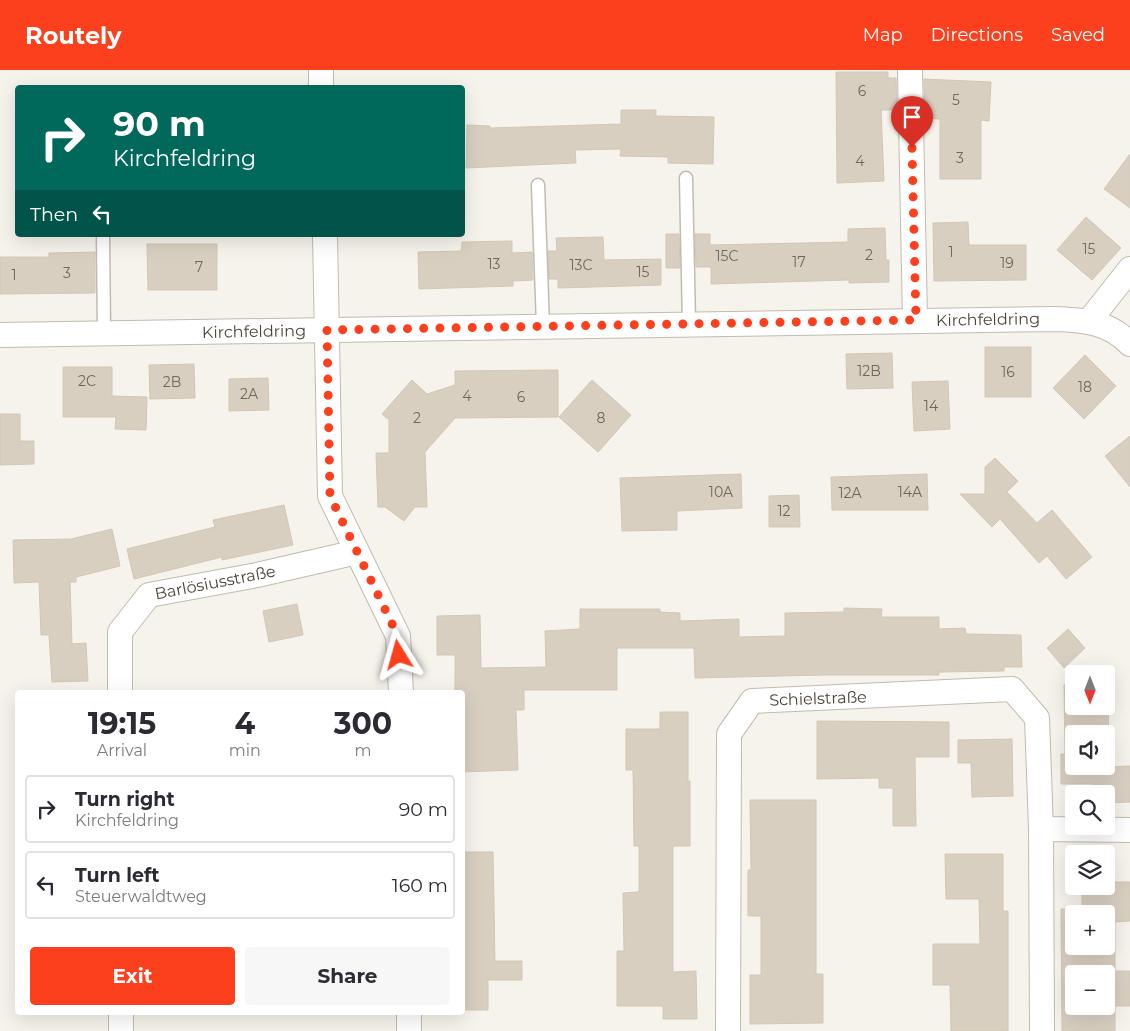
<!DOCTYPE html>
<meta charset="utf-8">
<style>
body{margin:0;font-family:Montserrat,sans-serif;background:#f7f7f7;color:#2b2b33;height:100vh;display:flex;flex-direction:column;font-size:19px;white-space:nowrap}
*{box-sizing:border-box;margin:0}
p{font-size:16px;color:#7c7c81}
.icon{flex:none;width:28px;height:28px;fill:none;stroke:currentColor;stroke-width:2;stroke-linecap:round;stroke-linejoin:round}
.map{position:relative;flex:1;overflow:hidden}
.sheet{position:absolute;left:15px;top:620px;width:450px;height:325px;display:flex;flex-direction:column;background:#fff;border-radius:5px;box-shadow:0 5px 20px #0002}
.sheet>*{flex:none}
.banner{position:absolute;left:15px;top:15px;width:450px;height:152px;border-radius:5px;box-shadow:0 5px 20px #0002;background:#00695c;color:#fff;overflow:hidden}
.needle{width:32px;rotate:180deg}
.controls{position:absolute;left:1065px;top:595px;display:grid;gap:10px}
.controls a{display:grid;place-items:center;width:50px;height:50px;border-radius:5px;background:#fff;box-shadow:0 5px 20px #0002;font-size:25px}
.pin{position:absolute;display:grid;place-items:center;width:42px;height:42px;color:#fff;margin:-51px -21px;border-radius:50% 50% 50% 0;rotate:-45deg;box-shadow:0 0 5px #0007}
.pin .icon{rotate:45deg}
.me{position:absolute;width:55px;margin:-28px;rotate:352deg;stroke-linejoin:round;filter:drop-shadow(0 0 4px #0008)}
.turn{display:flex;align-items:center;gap:18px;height:105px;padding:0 15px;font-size:22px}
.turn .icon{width:65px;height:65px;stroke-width:2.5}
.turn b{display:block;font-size:35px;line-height:42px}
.then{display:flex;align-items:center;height:48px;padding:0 15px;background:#0003;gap:10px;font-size:19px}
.eta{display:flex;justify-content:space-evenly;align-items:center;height:85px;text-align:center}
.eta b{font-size:30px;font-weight:700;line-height:35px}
.cta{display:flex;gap:10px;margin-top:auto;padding:10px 15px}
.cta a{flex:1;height:58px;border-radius:5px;background:#fc3f1d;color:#fff;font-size:20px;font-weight:700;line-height:58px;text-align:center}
.cta a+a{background:#f7f7f7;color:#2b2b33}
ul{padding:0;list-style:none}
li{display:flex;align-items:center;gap:15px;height:68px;margin:0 10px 8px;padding:0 5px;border:2px solid #e1e1e2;border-radius:5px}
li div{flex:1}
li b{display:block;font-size:19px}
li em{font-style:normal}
header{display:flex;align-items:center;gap:30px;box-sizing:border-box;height:70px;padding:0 25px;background:#fc3f1d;color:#fff}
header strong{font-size:24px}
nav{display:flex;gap:28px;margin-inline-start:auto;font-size:18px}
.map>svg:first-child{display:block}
</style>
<header>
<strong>Routely</strong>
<nav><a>Map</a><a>Directions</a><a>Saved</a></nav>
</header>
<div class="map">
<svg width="1130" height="961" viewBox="0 0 1130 961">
<rect width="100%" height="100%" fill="#f6f3ec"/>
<g fill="#d8cfc1" stroke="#d3c7b4" fill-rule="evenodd">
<path d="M836 2H888V8H896L897 40H881L884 111 837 113Z"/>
<path d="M924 9 991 12 989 51 981 50V109H940V49L925 48Z"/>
<path d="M621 40H656V46L714 47 713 94 668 93V87L620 86 621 79 575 80 576 93 466 98 467 55 490 56V58L621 54Z"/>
<path d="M1130 84V138L1104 119Z"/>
<path d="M1086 147 1121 178 1092 210 1057 180Z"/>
<path d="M968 152 969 175H1026V210L934 211 933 153Z"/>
<path d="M885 158 886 190H889V212L849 213V210L711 214V197H696L695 164H710V175L848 172V159Z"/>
<path d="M666 164H679L680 198H666Z"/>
<path d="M603 167 604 190 661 189V215L558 218V209H549L548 181H557L556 168Z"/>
<path d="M512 171V183L532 182 533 210 513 211V216L419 219 418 182 461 181 462 172Z"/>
<path d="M147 174H217V220H148Z"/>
<path d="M95 182V223L0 224V187H49V183Z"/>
<rect x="985" y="277" width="46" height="50"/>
<path d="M892 283 893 318 847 319 846 284Z"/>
<path d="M1085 285 1116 316 1084 349 1053 318Z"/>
<path d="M194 294 195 328 150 329 149 295Z"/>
<path d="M63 297H112V326L147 327 146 360 115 359 116 347H63Z"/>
<path d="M558 300V347L455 348 425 382 427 437H415L404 451 385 437H378L376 383H389V350L382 344 412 310 427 324 455 315V301Z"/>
<path d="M268 308 269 340 229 341V309Z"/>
<path d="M592 310 631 345 598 382 559 347Z"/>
<path d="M948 311 950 359 914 361 912 312Z"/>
<path d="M0 344H20V371H34V394L0 395Z"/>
<path d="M1130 366V417L1105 386Z"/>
<path d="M995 388 1018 411 1007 422 1037 453 1052 440 1092 487 1066 509 1047 486 1039 493 1000 449 992 457 960 424H985V397Z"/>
<path d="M741 404 742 438 677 441V460L622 461 620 408Z"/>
<path d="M927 404 928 440H832L831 407Z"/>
<path d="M799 425 800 457H769V426Z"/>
<path d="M284 435 293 475 222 490V487L134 509 127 479 215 457 213 450Z"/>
<path d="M112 459 120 496 76 507V512H70L72 574 86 573 88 611 52 612 49 565H41L39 512 14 513 13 470 71 469Z"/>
<path d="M297 534 303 565 269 572 263 541Z"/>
<path d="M844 538 882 539 881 547H939V559L965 558 966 564 1021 565 1022 597H1004V601L939 602V605H823L695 608 694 578H617V620H524V640H516L518 700 462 702V622H455V585H437V546L480 545 481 598 546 597 545 561 580 559V539H660V542L680 543V551L739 549V567L785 566V543L844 542Z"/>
<path d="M1068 559 1085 578 1064 598 1047 578Z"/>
<path d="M1064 615H1074V636H1106V615H1108L1109 697 1130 696V732L1106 733V724H1093V714H1061V684H1065ZM1074 664H1106V696H1074Z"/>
<path d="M660 642H688V711H690V776H673V902L696 901 697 949H663V936H617V881H624L623 823 639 822V776H634L633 700H626V659H660Z"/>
<path d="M817 651 949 652V687H915L916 756H893V718H879V708L817 709Z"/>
<path d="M1012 669 1013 726 972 727 971 693H958V670Z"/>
<path d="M750 730H816V904H823V953L750 954V905H761V846H748V800H751Z"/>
<path d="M462 782H493L495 891H522V910H488V940H462Z"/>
<path d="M945 784H1003V841H1008V961H951L950 915H933V874H980L979 829H946Z"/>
<path d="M1106 812H1130V851L1115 852V901H1130V936H1115V961H1062L1061 839H1082V816H1106ZM1074 844H1106V876H1074ZM1074 904H1106V936H1074Z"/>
</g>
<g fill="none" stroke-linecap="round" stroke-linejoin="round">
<defs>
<g id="lane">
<path d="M686 108 689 254"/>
<path d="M538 115 543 256"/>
<path d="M103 165 104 264"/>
</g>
<g id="street">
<path d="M321 0V18"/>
<path d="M910 0 915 250"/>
<path d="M325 165 330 426 398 566 401 622"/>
<path d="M1089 251 1130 199"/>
<path d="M0 265 1056 249C1084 250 1109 252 1130 274"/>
<path d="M120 622V562L149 525 257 505 357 482"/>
<path d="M1041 759 1130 760"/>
<path d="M121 942V961"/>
<path d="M409 942V961"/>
<path d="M728 961 729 664 752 631 1012 619 1037 648 1041 759 1042 961"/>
</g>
</defs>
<use href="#lane" stroke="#c2bbae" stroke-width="15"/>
<use href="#street" stroke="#c2bbae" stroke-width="26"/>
<use href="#lane" stroke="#fff" stroke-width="12"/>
<use href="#street" stroke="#fff" stroke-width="24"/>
</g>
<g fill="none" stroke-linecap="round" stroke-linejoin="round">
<path stroke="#fc3f1d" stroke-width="9" stroke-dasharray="0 16.2" d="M399 585 398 566 330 426 327 260 916 250 912 77"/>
</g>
<g text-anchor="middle" stroke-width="4" stroke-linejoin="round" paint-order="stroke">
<g font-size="14" fill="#6e675b">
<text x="862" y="26">6</text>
<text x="956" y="35">5</text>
<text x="960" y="93">3</text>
<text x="860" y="96">4</text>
<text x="1089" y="184">15</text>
<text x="951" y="187">1</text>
<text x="869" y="190">2</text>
<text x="727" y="191">15C</text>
<text x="799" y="197">17</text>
<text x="1007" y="198">19</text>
<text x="494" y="199">13</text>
<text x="581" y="200">13C</text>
<text x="199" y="202">7</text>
<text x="643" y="207">15</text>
<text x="67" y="208">3</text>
<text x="14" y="210">1</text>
<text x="869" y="306">12B</text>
<text x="1008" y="307">16</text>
<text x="87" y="316">2C</text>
<text x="172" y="317">2B</text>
<text x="1085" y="322">18</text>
<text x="249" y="329">2A</text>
<text x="467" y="331">4</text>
<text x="521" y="332">6</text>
<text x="931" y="341">14</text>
<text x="417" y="353">2</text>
<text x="601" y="353">8</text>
<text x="721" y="427">10A</text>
<text x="910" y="427">14A</text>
<text x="850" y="428">12A</text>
<text x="784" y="446">12</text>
</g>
<g font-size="16" fill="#4b4439" stroke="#fff">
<text transform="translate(988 249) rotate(-1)" y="6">Kirchfeldring</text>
<text transform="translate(254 261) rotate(-1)" y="6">Kirchfeldring</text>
<text transform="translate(215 512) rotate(-11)" y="6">Barlösiusstraße</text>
<text transform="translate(818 628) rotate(-2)" y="6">Schielstraße</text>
</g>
</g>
</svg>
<div class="controls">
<a><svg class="needle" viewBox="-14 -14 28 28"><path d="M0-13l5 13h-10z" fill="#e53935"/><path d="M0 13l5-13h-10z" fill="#7c7c81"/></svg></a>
<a><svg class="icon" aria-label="sound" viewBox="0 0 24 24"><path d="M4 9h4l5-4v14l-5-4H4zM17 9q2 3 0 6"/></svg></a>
<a><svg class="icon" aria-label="search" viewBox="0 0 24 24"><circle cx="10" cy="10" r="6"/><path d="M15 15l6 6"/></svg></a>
<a><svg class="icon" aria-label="layers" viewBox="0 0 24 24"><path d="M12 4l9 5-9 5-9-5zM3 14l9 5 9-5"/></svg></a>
<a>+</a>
<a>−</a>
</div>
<div class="pin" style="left:912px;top:77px;background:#d93025"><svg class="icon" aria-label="arrive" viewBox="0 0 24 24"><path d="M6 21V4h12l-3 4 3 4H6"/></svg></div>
<svg class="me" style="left:399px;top:585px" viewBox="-20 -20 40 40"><path d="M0-17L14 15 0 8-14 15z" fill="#fc3f1d" stroke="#fff" stroke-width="4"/></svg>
<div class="banner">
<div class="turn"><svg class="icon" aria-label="right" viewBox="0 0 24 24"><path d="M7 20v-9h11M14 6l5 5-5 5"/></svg><div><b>90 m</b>Kirchfeldring</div></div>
<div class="then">Then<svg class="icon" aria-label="left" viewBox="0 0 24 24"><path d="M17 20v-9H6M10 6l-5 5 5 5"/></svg></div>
</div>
<section class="sheet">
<div class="eta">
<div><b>19:15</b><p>Arrival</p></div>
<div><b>4</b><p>min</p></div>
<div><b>300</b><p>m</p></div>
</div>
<ul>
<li><svg class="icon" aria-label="right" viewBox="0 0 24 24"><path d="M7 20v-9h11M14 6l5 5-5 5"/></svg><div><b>Turn right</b><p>Kirchfeldring</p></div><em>90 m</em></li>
<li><svg class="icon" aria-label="left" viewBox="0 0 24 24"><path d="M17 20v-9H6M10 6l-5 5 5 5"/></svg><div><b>Turn left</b><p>Steuerwaldtweg</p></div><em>160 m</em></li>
</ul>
<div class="cta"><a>Exit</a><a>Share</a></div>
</section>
</div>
